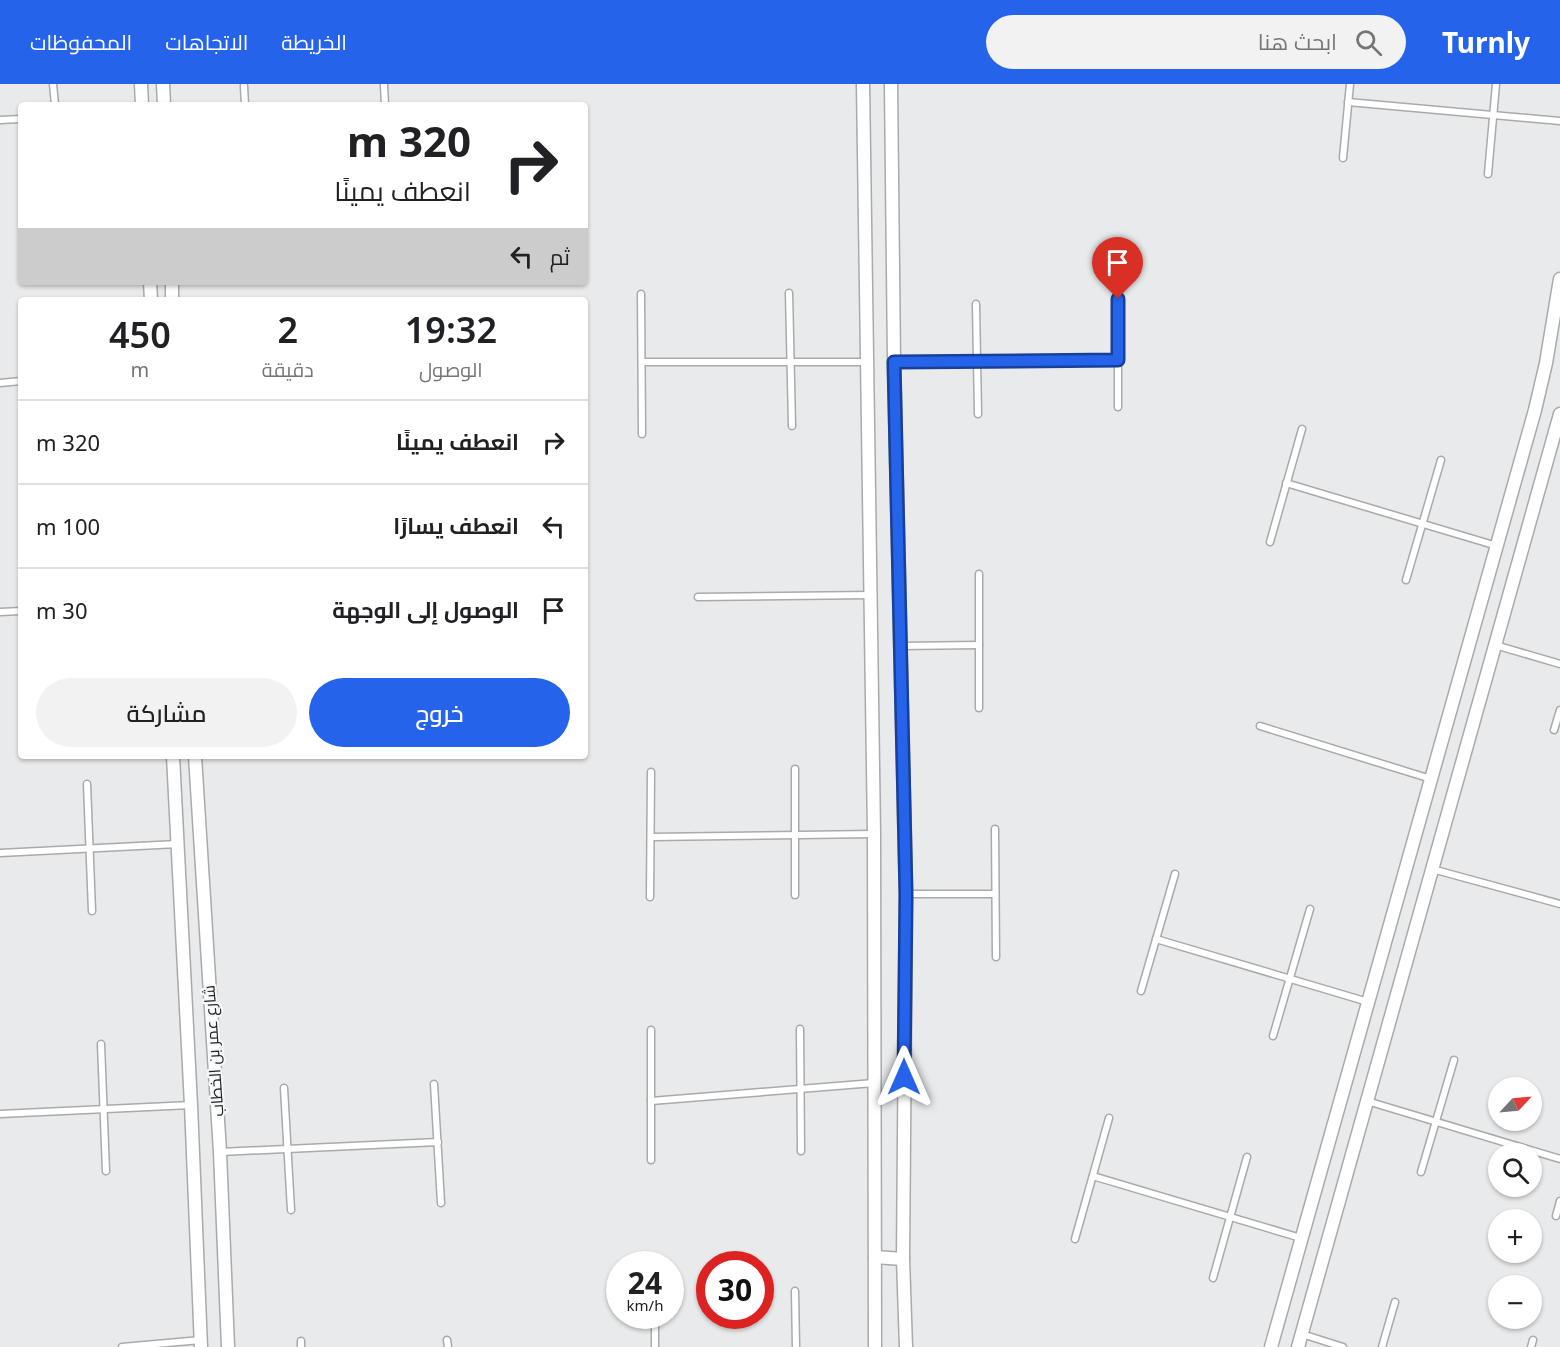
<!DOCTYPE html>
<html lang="ar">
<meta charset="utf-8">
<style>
body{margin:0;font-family:"Noto Sans",Cairo,sans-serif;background:#f2f2f2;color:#202124;direction:rtl;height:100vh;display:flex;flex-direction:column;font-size:22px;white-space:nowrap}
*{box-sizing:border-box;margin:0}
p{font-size:20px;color:#757577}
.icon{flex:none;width:33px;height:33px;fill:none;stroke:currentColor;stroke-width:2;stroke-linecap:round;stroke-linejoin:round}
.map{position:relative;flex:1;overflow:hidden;direction:ltr}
.side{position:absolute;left:18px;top:213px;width:570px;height:462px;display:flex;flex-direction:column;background:#fff;border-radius:6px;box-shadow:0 2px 4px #0004;direction:rtl}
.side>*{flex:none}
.banner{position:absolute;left:18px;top:18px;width:570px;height:183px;border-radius:6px;box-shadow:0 2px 4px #0004;direction:rtl;background:#fff;color:#202124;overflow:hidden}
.needle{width:39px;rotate:64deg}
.buttons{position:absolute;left:1488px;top:993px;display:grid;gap:12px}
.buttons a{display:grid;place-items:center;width:54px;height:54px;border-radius:50%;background:#fff;box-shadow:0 2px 4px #0004;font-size:30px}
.speed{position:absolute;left:606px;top:1167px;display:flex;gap:12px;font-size:30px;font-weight:700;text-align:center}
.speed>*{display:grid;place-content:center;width:78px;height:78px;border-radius:50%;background:#fff;box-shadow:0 2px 4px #0004;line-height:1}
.speed small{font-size:15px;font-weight:400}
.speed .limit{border:9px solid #d22;background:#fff;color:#111}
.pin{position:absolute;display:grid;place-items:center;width:51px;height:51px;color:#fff;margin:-62px -26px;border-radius:50% 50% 50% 0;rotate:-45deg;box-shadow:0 0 6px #0007}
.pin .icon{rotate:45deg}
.me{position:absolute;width:66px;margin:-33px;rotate:0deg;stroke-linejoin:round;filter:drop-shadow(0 0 4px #0008)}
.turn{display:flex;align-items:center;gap:21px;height:126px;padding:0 18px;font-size:27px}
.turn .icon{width:78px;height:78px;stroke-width:2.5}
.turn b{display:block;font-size:42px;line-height:51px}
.then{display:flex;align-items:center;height:57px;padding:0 18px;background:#0003;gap:12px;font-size:22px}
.eta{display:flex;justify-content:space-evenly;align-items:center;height:102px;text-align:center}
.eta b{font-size:36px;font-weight:600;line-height:42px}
.action{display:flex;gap:12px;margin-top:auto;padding:12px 18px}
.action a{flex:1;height:69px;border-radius:36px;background:#2563eb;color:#fff;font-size:24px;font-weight:600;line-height:69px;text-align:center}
.action a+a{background:#f2f2f2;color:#202124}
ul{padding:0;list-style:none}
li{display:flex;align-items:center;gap:18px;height:84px;padding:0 18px;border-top:2px solid #e0e0e0}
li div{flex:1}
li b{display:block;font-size:22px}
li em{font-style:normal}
header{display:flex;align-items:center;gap:36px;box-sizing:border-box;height:84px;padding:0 30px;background:#2563eb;color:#fff}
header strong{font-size:28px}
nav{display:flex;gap:33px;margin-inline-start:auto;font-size:21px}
.search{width:420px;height:54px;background:#f2f2f2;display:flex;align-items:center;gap:15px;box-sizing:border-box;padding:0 21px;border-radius:33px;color:#757577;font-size:22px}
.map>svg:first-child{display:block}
</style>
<header>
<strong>Turnly</strong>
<div class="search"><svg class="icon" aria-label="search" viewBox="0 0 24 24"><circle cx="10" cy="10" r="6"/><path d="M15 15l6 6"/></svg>ابحث هنا</div>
<nav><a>الخريطة</a><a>الاتجاهات</a><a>المحفوظات</a></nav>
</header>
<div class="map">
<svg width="1560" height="1263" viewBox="0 0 1560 1263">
<rect width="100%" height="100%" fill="#e8eaeb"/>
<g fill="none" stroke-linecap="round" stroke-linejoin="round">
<defs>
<g id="lane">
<path d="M53 0 55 21"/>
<path d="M384 1 385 21"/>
<path d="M244 2 245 21"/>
<path d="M1348 18 1560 37"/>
<path d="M0 36 21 35"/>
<path d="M1343 74 1350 0"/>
<path d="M1488 90 1496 0"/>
<path d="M789 209 792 342"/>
<path d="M641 210 642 350"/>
<path d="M1118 215V323"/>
<path d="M976 220 978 330"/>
<path d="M642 278H867"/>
<path d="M894 278 1118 276"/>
<path d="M0 299 21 297"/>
<path d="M1286 399 1497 462"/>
<path d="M1270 458 1302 345"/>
<path d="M979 490V624"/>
<path d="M1406 496 1441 376"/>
<path d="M698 513 871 511"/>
<path d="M0 528 21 527"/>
<path d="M1495 561 1560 580"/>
<path d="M900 562 979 561"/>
<path d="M1260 642 1431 695"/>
<path d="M1554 646 1560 626"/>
<path d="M87 700 92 827"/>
<path d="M995 745 996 873"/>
<path d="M651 753 874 750"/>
<path d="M0 769 178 760"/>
<path d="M1432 785 1560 820"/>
<path d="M906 810H995"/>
<path d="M795 811V685"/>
<path d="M650 813 651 688"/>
<path d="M1156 855 1368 918"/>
<path d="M1141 907 1175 790"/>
<path d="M800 945 801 1067"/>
<path d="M1273 952 1310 825"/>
<path d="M101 960 106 1087"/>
<path d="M434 1000 441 1119"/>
<path d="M284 1004 291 1126"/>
<path d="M651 1017 874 999"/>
<path d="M1367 1017 1560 1075"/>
<path d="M0 1030 191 1021"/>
<path d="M220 1068 438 1058"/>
<path d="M651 1076V946"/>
<path d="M1421 1088 1454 976"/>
<path d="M1093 1092 1301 1154"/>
<path d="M1556 1132 1560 1117"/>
<path d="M1075 1155 1109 1034"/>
<path d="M1213 1194 1247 1073"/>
<path d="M795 1207 796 1263"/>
<path d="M655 1232V1263"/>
<path d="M1302 1250 1343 1263"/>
<path d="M447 1256 448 1263"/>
<path d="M301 1257V1263"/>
<path d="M122 1263 201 1256"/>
<path d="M1382 1263 1395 1218"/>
<path d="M1531 1263 1533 1256"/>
</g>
<g id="street">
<path d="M141 0 142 21"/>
<path d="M163 0 164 21"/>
<path d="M863 0 874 750 875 1263"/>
<path d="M891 0 894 278 906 810 903 1175 906 1263"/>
<path d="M150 198 151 216"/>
<path d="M172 198V216"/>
<path d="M173 672 191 1021 201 1263"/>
<path d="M195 672 220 1068 228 1263"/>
<path d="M875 1173 903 1175"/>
<path d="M1271 1263 1535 326 1546 279 1560 195"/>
<path d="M1298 1263 1560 330"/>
</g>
</defs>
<use href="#lane" stroke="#a8aaab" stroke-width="9"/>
<use href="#street" stroke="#a8aaab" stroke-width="15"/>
<use href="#lane" stroke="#fff" stroke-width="6"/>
<use href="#street" stroke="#fff" stroke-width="12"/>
</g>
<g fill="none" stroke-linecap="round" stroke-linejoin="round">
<defs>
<path id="route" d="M904 993 906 810 894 278 1118 276V215"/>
</defs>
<use href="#route" stroke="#184099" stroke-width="15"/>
<use href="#route" stroke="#2563eb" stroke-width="10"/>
</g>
<g text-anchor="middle" stroke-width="4.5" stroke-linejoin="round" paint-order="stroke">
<g font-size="16" fill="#232424" stroke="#f5f7f8">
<text transform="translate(213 967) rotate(-94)" y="6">شارع عمر بن الخطاب</text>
</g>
</g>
</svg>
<div class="buttons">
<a><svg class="needle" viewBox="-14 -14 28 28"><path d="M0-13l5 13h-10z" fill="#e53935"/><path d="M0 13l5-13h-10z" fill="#757577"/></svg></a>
<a><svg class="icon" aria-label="search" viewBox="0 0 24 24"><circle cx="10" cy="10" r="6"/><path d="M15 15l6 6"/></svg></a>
<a>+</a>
<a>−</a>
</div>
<div class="speed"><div>24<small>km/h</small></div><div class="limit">30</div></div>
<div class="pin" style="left:1118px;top:215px;background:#d93025"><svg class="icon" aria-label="arrive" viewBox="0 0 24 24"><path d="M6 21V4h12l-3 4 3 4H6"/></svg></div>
<svg class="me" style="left:904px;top:993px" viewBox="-20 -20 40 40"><path d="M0-17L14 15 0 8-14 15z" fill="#2563eb" stroke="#fff" stroke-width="4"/></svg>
<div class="banner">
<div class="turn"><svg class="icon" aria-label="right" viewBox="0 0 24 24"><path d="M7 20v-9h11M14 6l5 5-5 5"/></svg><div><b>320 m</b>انعطف يمينًا</div></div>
<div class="then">ثم<svg class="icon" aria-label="left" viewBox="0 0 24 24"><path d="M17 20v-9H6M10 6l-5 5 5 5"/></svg></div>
</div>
<section class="side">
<div class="eta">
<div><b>19:32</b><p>الوصول</p></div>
<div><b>2</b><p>دقيقة</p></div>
<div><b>450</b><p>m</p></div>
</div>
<ul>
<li><svg class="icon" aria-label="right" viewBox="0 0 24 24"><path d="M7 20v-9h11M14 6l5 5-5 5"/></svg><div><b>انعطف يمينًا</b></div><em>320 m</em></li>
<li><svg class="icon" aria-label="left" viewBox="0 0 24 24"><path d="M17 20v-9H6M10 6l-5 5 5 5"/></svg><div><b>انعطف يسارًا</b></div><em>100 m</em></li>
<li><svg class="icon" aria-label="arrive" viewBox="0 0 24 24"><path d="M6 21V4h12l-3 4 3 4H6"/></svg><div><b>الوصول إلى الوجهة</b></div><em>30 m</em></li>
</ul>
<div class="action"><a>خروج</a><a>مشاركة</a></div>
</section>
</div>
